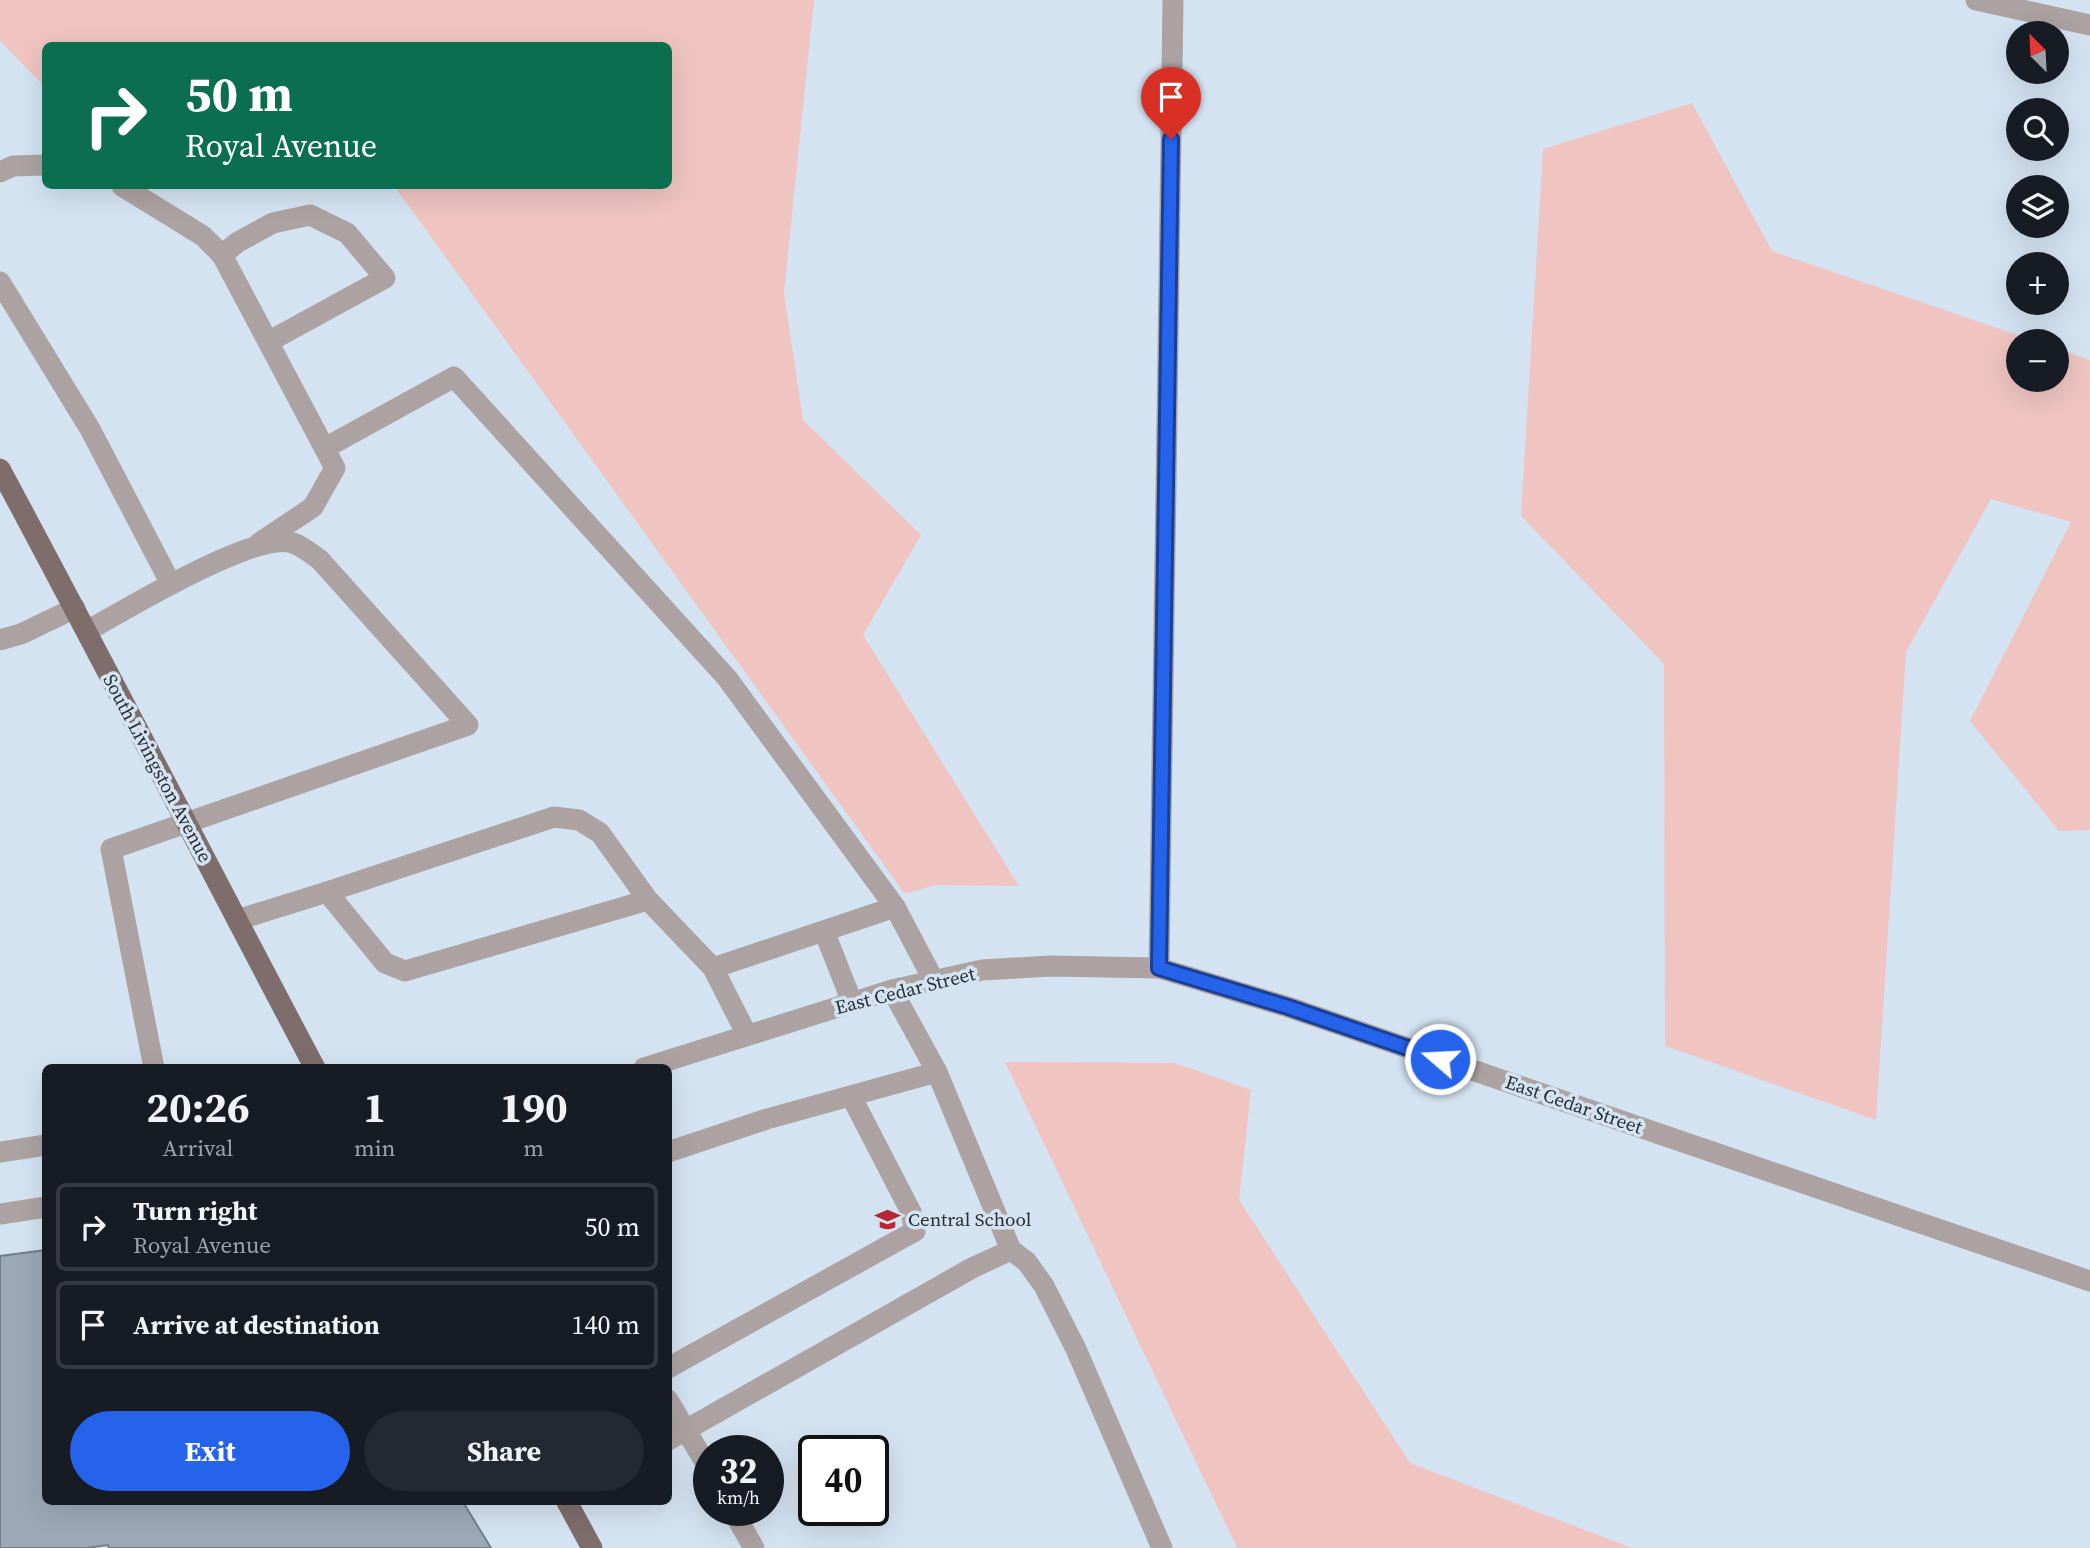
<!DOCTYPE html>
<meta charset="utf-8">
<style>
body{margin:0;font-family:"Source Serif 4",serif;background:#242831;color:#f1f3f6;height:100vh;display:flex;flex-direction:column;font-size:26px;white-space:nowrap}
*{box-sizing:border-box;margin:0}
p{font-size:23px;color:#9ea1a6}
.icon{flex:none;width:38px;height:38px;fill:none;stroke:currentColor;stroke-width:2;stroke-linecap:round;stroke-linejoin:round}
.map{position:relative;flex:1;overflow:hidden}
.sheet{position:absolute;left:42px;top:1064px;width:630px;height:441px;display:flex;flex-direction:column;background:#171b24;border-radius:10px;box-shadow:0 7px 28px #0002}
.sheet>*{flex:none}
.hud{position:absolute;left:42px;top:42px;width:630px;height:147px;border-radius:10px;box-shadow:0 7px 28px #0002;background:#0b6e4f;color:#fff;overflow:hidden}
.needle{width:46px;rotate:336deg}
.tools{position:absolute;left:2006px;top:21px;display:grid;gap:14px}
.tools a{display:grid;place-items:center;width:63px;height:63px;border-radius:50%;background:#171b24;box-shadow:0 7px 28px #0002;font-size:35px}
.speed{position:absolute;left:693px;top:1435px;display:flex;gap:14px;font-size:35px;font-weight:700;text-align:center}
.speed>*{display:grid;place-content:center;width:91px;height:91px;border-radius:50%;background:#171b24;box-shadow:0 7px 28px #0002;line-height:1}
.speed small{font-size:18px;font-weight:400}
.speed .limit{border:4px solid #111;border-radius:10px;background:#fff;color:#111}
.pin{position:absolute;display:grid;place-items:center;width:60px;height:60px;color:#fff;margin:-72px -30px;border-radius:50% 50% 50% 0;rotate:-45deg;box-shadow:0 0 7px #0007}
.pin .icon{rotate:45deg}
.me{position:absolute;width:77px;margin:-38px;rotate:289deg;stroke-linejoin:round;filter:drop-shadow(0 0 5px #0008)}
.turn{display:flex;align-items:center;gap:24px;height:147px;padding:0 28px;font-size:32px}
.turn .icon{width:91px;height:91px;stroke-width:2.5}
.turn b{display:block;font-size:49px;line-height:60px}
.eta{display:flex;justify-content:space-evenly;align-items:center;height:119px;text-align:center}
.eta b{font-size:42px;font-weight:700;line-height:49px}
.cta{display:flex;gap:14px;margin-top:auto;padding:14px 28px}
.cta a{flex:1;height:80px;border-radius:42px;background:#2563eb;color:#fff;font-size:28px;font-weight:700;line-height:80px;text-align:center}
.cta a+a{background:#242831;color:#f1f3f6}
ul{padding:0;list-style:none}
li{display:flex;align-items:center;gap:21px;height:88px;margin:0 14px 10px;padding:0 14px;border:4px solid #363941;border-radius:10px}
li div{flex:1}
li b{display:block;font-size:26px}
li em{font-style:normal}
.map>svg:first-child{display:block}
</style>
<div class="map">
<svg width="2090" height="1548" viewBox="0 0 2090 1548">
<rect width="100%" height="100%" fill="#d4e3f2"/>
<g fill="#efc4c1">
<path d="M0 0H814L784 293 803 420 921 535 863 635 1019 886 935 885 905 894 395 187 387 186H668V46H46L45 87 0 41Z"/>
<path d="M1692 103 1772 251 2035 341H2018V380H2056V348L2090 360V830L2059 831 1970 721 2071 522 1991 499 1906 652 1876 1120 1665 1046 1664 664 1521 516 1543 149Z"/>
<path d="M1005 1062 1175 1063 1251 1090 1239 1200 1410 1463 1632 1548H1237Z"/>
</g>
<path fill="#9ba9b7" stroke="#717e8c" stroke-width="2" d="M46 1250V1502H463L491 1548H109L108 1545 86 1548H0V1256Z"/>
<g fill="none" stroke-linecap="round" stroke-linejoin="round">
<g stroke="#aca2a1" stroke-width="21">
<path d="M1976 0 2090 25"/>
<path d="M0 172 13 166 46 165"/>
<path d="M122 186 203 236 222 255"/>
<path d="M0 282 90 429 171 584"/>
<path d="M325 448 454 377 727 678 895 907 713 968"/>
<path d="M259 543 313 507 335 468 222 255 238 242 273 223 310 215 347 233 385 278 268 342"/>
<path d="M87 631C123 611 256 530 293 543 302 546 312 554 320 560L468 725 111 849 154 1068"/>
<path d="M0 640 21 634 75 608"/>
<path d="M648 900 405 971 385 963 327 892 554 817 579 820 600 833 648 900 713 968 747 1035"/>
<path d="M895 907 933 979"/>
<path d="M237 920 327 892"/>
<path d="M824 931 852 1002"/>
<path d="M1159 968 1173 0"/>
<path d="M892 990 937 1072 1011 1250 1027 1262 1044 1286 1076 1349 1162 1548"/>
<path d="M644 1068 892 990 982 970 1050 966 1159 968 1288 1007 2090 1281"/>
<path d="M0 1152 46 1145"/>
<path d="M668 1152 767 1119 937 1072"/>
<path d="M0 1214 46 1207"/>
<path d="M668 1368 915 1231 911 1212 851 1096"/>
<path d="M668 1400 709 1469"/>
<path d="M668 1440 972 1268 1011 1250"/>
<path d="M732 1510 754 1548"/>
</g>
<g stroke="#7f6d6c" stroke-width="21">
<path d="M0 469C107 668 209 868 315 1068"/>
<path d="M567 1502 592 1548"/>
</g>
</g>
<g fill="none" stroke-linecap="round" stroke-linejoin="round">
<defs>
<path id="route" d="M1171 139 1159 968 1288 1007 1440 1059"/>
</defs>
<use href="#route" stroke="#184099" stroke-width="18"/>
<use href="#route" stroke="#2563eb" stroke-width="12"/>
</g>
<defs>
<symbol id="school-bare" viewBox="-9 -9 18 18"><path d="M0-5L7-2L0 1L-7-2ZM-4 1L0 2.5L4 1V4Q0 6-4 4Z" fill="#b72632" stroke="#d4e3f2" stroke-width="2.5" paint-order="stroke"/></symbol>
</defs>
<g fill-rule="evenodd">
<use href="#school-bare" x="870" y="1202" width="35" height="35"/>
</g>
<g text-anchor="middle" stroke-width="7" stroke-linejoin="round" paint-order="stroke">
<g font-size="19" fill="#272d33" stroke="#d4e3f2">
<text transform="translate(158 768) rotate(62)" y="7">South Livingston Avenue</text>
<text transform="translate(905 990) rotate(-14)" y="7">East Cedar Street</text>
<text transform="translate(1574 1104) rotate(19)" y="7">East Cedar Street</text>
</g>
<g font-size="19" fill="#272d33" stroke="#d4e3f2" text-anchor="start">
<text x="908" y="1226">Central School</text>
</g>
</g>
</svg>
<div class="tools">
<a><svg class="needle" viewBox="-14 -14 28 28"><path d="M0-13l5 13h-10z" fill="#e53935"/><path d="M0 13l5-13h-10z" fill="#9ea1a6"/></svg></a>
<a><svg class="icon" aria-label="search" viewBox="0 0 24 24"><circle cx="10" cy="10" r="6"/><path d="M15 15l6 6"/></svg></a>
<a><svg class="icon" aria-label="layers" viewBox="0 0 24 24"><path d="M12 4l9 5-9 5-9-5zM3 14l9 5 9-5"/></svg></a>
<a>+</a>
<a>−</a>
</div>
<div class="speed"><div>32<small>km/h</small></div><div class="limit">40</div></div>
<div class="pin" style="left:1171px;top:139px;background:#d93025"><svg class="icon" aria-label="arrive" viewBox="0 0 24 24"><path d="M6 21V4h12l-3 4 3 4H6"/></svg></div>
<svg class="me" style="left:1440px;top:1059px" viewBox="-20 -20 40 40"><circle r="17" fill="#2563eb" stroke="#fff" stroke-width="3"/><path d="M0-11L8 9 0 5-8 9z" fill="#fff"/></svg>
<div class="hud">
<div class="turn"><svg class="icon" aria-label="right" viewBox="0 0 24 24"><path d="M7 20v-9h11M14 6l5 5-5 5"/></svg><div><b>50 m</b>Royal Avenue</div></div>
</div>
<section class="sheet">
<div class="eta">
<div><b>20:26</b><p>Arrival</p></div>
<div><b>1</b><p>min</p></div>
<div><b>190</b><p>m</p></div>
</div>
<ul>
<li><svg class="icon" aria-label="right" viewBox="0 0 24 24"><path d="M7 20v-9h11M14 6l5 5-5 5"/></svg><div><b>Turn right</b><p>Royal Avenue</p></div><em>50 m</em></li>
<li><svg class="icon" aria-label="arrive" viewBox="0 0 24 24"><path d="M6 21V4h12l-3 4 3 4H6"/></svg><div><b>Arrive at destination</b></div><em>140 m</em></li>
</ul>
<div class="cta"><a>Exit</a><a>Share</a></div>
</section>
</div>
